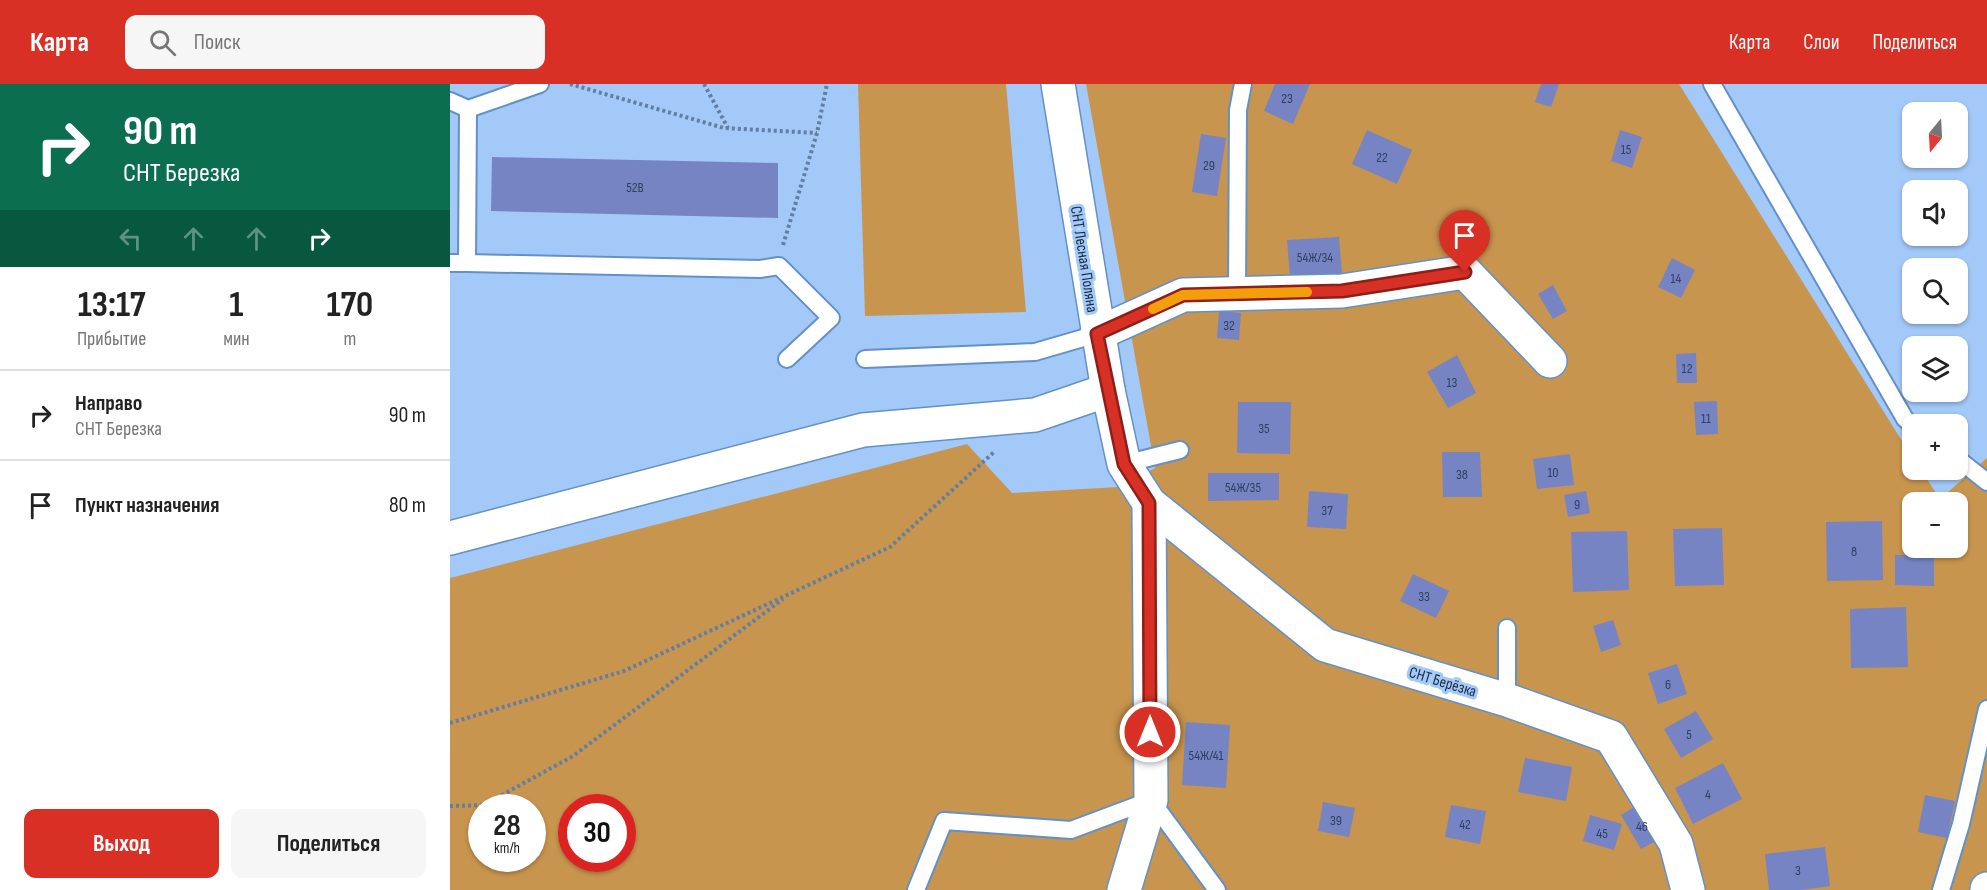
<!DOCTYPE html>
<html lang="ru">
<meta charset="utf-8">
<style>
body{margin:0;font-family:"Sofia Sans Condensed",sans-serif;background:#f6f6f6;color:#222;height:100vh;display:flex;flex-direction:column;font-size:22px;white-space:nowrap}
*{box-sizing:border-box;margin:0}
p{font-size:20px;color:#767676}
.icon{flex:none;width:33px;height:33px;fill:none;stroke:currentColor;stroke-width:2;stroke-linecap:round;stroke-linejoin:round}
.map{position:relative;flex:1;overflow:hidden}
.drawer{display:flex;flex-direction:column;background:#fff;width:450px}
.drawer>*{flex:none}
.guide{background:#0b6e4f;color:#fff;overflow:hidden}
.needle{width:39px;rotate:198deg}
.controls{position:absolute;left:1452px;top:18px;display:grid;gap:12px}
.controls a{display:grid;place-items:center;width:66px;height:66px;border-radius:12px;background:#fff;box-shadow:0 2px 4px #0004;font-size:30px}
.speed{position:absolute;left:18px;top:710px;display:flex;gap:12px;font-size:30px;font-weight:700;text-align:center}
.speed>*{display:grid;place-content:center;width:78px;height:78px;border-radius:50%;background:#fff;box-shadow:0 2px 4px #0004;line-height:1}
.speed small{font-size:15px;font-weight:400}
.speed .limit{border:9px solid #d22;background:#fff;color:#111}
.pin{position:absolute;display:grid;place-items:center;width:51px;height:51px;color:#fff;margin:-62px -26px;border-radius:50% 50% 50% 0;rotate:-45deg;box-shadow:0 0 6px #0007}
.pin .icon{rotate:45deg}
.me{position:absolute;width:66px;margin:-33px;rotate:0deg;stroke-linejoin:round;filter:drop-shadow(0 0 4px #0008)}
.turn{display:flex;align-items:center;gap:21px;height:126px;padding:0 24px;font-size:27px}
.turn .icon{width:78px;height:78px;stroke-width:2.5}
.turn b{display:block;font-size:42px;line-height:51px}
.lanes{display:flex;align-items:center;height:57px;padding:0 24px;background:#0003;justify-content:center;gap:30px;direction:ltr}
.lanes .off{opacity:.35}
.eta{display:flex;justify-content:space-evenly;align-items:center;height:102px;text-align:center}
.eta b{font-size:36px;font-weight:700;line-height:42px}
.primary-button{display:flex;gap:12px;margin-top:auto;padding:12px 24px}
.primary-button a{flex:1;height:69px;border-radius:12px;background:#d93025;color:#fff;font-size:24px;font-weight:700;line-height:69px;text-align:center}
.primary-button a+a{background:#f6f6f6;color:#222}
ul{padding:0;list-style:none}
li{display:flex;align-items:center;gap:18px;height:90px;padding:0 24px;border-top:2px solid #e0e0e0}
li div{flex:1}
li b{display:block;font-size:22px}
li em{font-style:normal}
header{display:flex;align-items:center;gap:36px;box-sizing:border-box;height:84px;padding:0 30px;background:#d93025;color:#fff}
header strong{font-size:28px}
nav{display:flex;gap:33px;margin-inline-start:auto;font-size:21px}
.search{width:420px;height:54px;background:#f6f6f6;display:flex;align-items:center;gap:15px;box-sizing:border-box;padding:0 21px;border-radius:12px;color:#767676;font-size:22px}
main{display:flex;flex:1;min-height:0}
.map>svg:first-child{display:block}
</style>
<header>
<strong>Карта</strong>
<div class="search"><svg class="icon" aria-label="search" viewBox="0 0 24 24"><circle cx="10" cy="10" r="6"/><path d="M15 15l6 6"/></svg>Поиск</div>
<nav><a>Карта</a><a>Слои</a><a>Поделиться</a></nav>
</header>
<main>
<section class="drawer">
<div class="guide">
<div class="turn"><svg class="icon" aria-label="right" viewBox="0 0 24 24"><path d="M7 20v-9h11M14 6l5 5-5 5"/></svg><div><b>90 m</b>СНТ Березка</div></div>
<div class="lanes"><svg class="icon off" aria-label="left" viewBox="0 0 24 24"><path d="M17 20v-9H6M10 6l-5 5 5 5"/></svg><svg class="icon off" aria-label="ahead" viewBox="0 0 24 24"><path d="M12 20V5M6 11l6-6 6 6"/></svg><svg class="icon off" aria-label="ahead" viewBox="0 0 24 24"><path d="M12 20V5M6 11l6-6 6 6"/></svg><svg class="icon" aria-label="right" viewBox="0 0 24 24"><path d="M7 20v-9h11M14 6l5 5-5 5"/></svg></div>
</div>
<div class="eta">
<div><b>13:17</b><p>Прибытие</p></div>
<div><b>1</b><p>мин</p></div>
<div><b>170</b><p>m</p></div>
</div>
<ul>
<li><svg class="icon" aria-label="right" viewBox="0 0 24 24"><path d="M7 20v-9h11M14 6l5 5-5 5"/></svg><div><b>Направо</b><p>СНТ Березка</p></div><em>90 m</em></li>
<li><svg class="icon" aria-label="arrive" viewBox="0 0 24 24"><path d="M6 21V4h12l-3 4 3 4H6"/></svg><div><b>Пункт назначения</b></div><em>80 m</em></li>
</ul>
<div class="primary-button"><a>Выход</a><a>Поделиться</a></div>
</section>
<div class="map">
<svg width="1537" height="806" viewBox="0 0 1537 806">
<rect width="100%" height="100%" fill="#a3c9f8"/>
<g fill="#c8954e" fill-rule="evenodd">
<path d="M408 0H556L576 228 415 232Z"/>
<path d="M636 0H1229L1462 373V386H1471L1490 415 1537 374V806H0V494L517 360 562 409 669 403 705 384ZM1462 418H1508V464H1462ZM32 723H82V774H32ZM122 723H172V774H122Z"/>
</g>
<g fill="#7684c3">
<path d="M825 0H860L843 40 814 27Z"/>
<path d="M1091 0H1109L1101 23 1085 18Z"/>
<path d="M917 46 962 66 947 100 902 80Z"/>
<path d="M1170 46 1192 53 1182 84 1161 77Z"/>
<path d="M751 50 776 54 767 112 742 108Z"/>
<path d="M42 73 328 79V134L41 127Z"/>
<path d="M889 153 892 190 840 193 837 156Z"/>
<path d="M1222 174 1245 186 1231 214 1208 203Z"/>
<path d="M1103 201 1117 227 1103 235 1088 210Z"/>
<path d="M769 227 791 229 789 256 767 254Z"/>
<path d="M1246 269 1247 299H1227L1226 270Z"/>
<path d="M1007 271 1026 309 998 324 977 288Z"/>
<path d="M1267 317 1268 350 1246 351 1244 318Z"/>
<path d="M788 318H841L840 370 787 369Z"/>
<path d="M992 368H1030L1032 413H993Z"/>
<path d="M1120 370 1124 401 1087 405 1083 375Z"/>
<path d="M758 389H829V416L758 417Z"/>
<path d="M859 407 898 410 896 445 857 443Z"/>
<path d="M1136 407 1140 429 1118 433 1114 411Z"/>
<path d="M1432 437 1433 496 1377 497 1376 438Z"/>
<path d="M1272 444 1274 501 1225 502 1223 445Z"/>
<path d="M1177 447 1179 506 1123 508 1121 448Z"/>
<path d="M1445 471H1484V502L1445 501Z"/>
<path d="M963 490 999 507 986 534 950 517Z"/>
<path d="M1456 523 1458 583 1401 584 1400 525Z"/>
<path d="M1163 536 1171 561 1151 568 1143 542Z"/>
<path d="M1227 580 1237 610 1208 620 1198 589Z"/>
<path d="M1246 627 1263 655 1231 674 1214 645Z"/>
<path d="M736 638 780 641 776 704 732 701Z"/>
<path d="M1075 674 1122 683 1116 717 1068 708Z"/>
<path d="M1273 679 1292 715 1243 740 1225 704Z"/>
<path d="M1475 711 1505 717 1497 754 1468 748Z"/>
<path d="M873 718 905 724 899 753 868 747Z"/>
<path d="M1192 718 1213 753 1191 765 1171 731Z"/>
<path d="M1001 721 1036 727 1030 760 995 753Z"/>
<path d="M1140 731 1172 740 1164 766 1133 757Z"/>
<path d="M1375 763 1380 802 1351 806H1319L1315 770Z"/>
</g>
<g fill="none" stroke-linecap="round" stroke-linejoin="round">
<defs>
<g id="lane">
<path d="M1262 0 1455 335 1462 341"/>
<path d="M0 17 18 25 90 0"/>
<path d="M18 25 17 179 310 185 329 182 381 234 337 275"/>
<path d="M0 179H17"/>
<path d="M787 209 788 26 793 0"/>
<path d="M415 275 585 268 647 250"/>
<path d="M1508 375 1537 398"/>
<path d="M674 380 730 366"/>
<path d="M1057 616V544"/>
<path d="M466 806 494 737 621 746 701 716 767 806"/>
<path d="M1491 806 1511 740 1537 625"/>
</g>
<g id="street">
<path d="M608 0 658 306 674 380 699 419 701 716 674 806"/>
<path d="M647 250 733 211 892 207 1015 188 1100 277"/>
<path d="M699 419 875 561 1057 616 1161 653 1226 760 1238 806"/>
<path d="M0 454 413 346 585 331 658 306"/>
<path d="M1537 806V805"/>
</g>
</defs>
<use href="#lane" stroke="#6390c7" stroke-width="20"/>
<use href="#street" stroke="#6390c7" stroke-width="36"/>
<g stroke="#627ea2" stroke-width="4" stroke-dasharray="3 3" stroke-linecap="butt">
<path d="M120 0 274 44 367 49"/>
<path d="M254 0 278 44"/>
<path d="M333 161 367 49 377 0"/>
<path d="M0 639 174 587 440 463 544 368"/>
<path d="M0 722 34 721 123 672 333 515"/>
</g>
<use href="#lane" stroke="#fff" stroke-width="16"/>
<use href="#street" stroke="#fff" stroke-width="33"/>
</g>
<g fill="none" stroke-linecap="round" stroke-linejoin="round">
<defs>
<path id="route" d="M700 648 699 419 674 380 647 250 733 211 892 207 1015 188"/>
</defs>
<use href="#route" stroke="#8d1f18" stroke-width="15"/>
<use href="#route" stroke="#d93025" stroke-width="10"/>
<path stroke="#f59e0b" stroke-width="10" d="M703 225 733 211 857 208"/>
</g>
<g text-anchor="middle" stroke-width="6" stroke-linejoin="round" paint-order="stroke">
<g font-size="14" fill="#2f4061">
<text x="837" y="19">23</text>
<text x="1176" y="70">15</text>
<text x="932" y="78">22</text>
<text x="759" y="86">29</text>
<text x="185" y="108">52В</text>
<text x="865" y="178">54Ж/34</text>
<text x="1226" y="199">14</text>
<text x="779" y="246">32</text>
<text x="1237" y="289">12</text>
<text x="1002" y="303">13</text>
<text x="1256" y="339">11</text>
<text x="814" y="349">35</text>
<text x="1103" y="393">10</text>
<text x="1012" y="395">38</text>
<text x="793" y="408">54Ж/35</text>
<text x="1127" y="425">9</text>
<text x="877" y="431">37</text>
<text x="1404" y="472">8</text>
<text x="974" y="517">33</text>
<text x="1218" y="605">6</text>
<text x="1239" y="655">5</text>
<text x="756" y="676">54Ж/41</text>
<text x="1258" y="715">4</text>
<text x="886" y="741">39</text>
<text x="1015" y="745">42</text>
<text x="1192" y="747">46</text>
<text x="1152" y="754">45</text>
<text x="1348" y="791">3</text>
</g>
<g font-size="16" fill="#172940" stroke="#a3c9f8">
<text transform="translate(635 175) rotate(81)" y="6">СНТ Лесная Поляна</text>
<text transform="translate(993 597) rotate(17)" y="6">СНТ Берёзка</text>
</g>
</g>
</svg>
<div class="controls">
<a><svg class="needle" viewBox="-14 -14 28 28"><path d="M0-13l5 13h-10z" fill="#e53935"/><path d="M0 13l5-13h-10z" fill="#767676"/></svg></a>
<a><svg class="icon" aria-label="sound" viewBox="0 0 24 24"><path d="M4 9h4l5-4v14l-5-4H4zM17 9q2 3 0 6"/></svg></a>
<a><svg class="icon" aria-label="search" viewBox="0 0 24 24"><circle cx="10" cy="10" r="6"/><path d="M15 15l6 6"/></svg></a>
<a><svg class="icon" aria-label="layers" viewBox="0 0 24 24"><path d="M12 4l9 5-9 5-9-5zM3 14l9 5 9-5"/></svg></a>
<a>+</a>
<a>−</a>
</div>
<div class="speed"><div>28<small>km/h</small></div><div class="limit">30</div></div>
<div class="pin" style="left:1015px;top:188px;background:#d93025"><svg class="icon" aria-label="arrive" viewBox="0 0 24 24"><path d="M6 21V4h12l-3 4 3 4H6"/></svg></div>
<svg class="me" style="left:700px;top:648px" viewBox="-20 -20 40 40"><circle r="17" fill="#d93025" stroke="#fff" stroke-width="3"/><path d="M0-11L8 9 0 5-8 9z" fill="#fff"/></svg>
</div>
</main>
